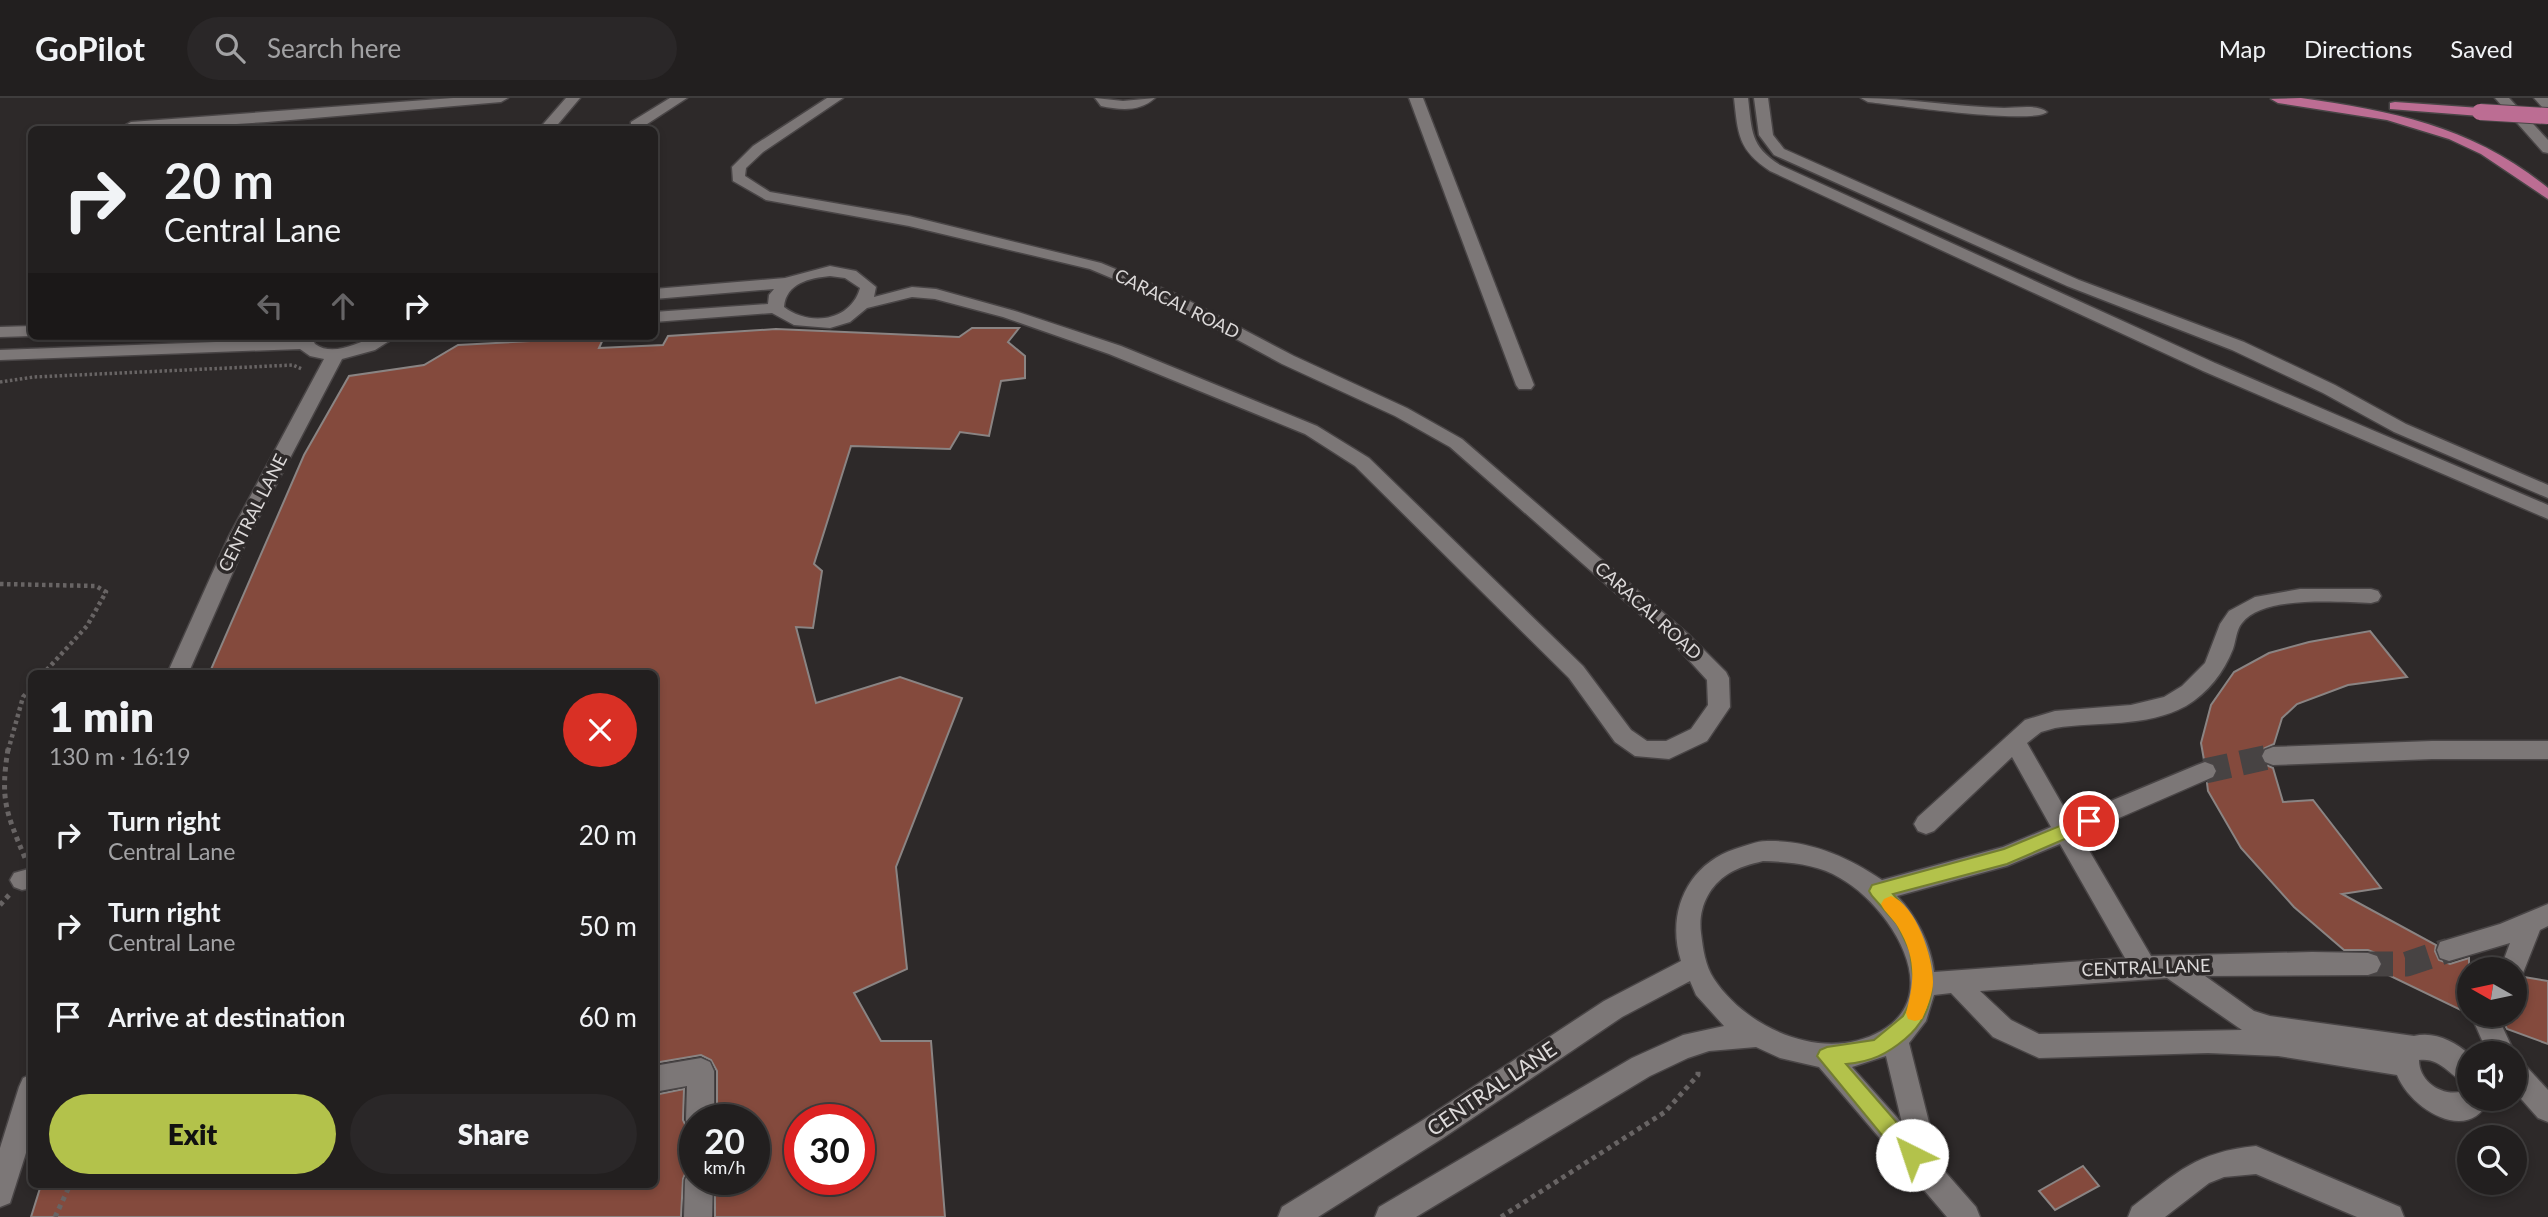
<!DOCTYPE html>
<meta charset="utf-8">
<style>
body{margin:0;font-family:Lato,sans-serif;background:#2a2728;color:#f1f3f6;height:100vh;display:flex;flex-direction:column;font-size:26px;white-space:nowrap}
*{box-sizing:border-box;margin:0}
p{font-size:23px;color:#a2a2a4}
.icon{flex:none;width:38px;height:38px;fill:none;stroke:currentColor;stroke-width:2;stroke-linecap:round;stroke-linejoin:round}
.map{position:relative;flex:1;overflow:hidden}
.side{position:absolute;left:28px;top:572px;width:630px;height:518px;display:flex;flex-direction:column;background:#221f1f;border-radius:10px;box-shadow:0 4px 10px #0003,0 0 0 2px #3f3d3d}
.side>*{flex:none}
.banner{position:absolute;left:28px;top:28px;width:630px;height:214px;border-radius:10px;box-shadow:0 4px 10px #0003,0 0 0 2px #3f3d3d;background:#221f1f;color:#f1f3f6;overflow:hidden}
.needle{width:46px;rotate:279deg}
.buttons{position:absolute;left:2457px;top:859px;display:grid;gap:14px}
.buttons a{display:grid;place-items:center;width:70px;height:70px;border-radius:50%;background:#221f1f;box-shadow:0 4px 10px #0003,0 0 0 2px #3f3d3d;font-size:35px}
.speed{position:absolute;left:679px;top:1006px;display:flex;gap:14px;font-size:35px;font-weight:700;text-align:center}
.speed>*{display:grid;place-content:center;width:91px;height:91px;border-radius:50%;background:#221f1f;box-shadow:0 4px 10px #0003,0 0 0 2px #3f3d3d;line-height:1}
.speed small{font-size:18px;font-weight:400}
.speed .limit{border:10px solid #d22;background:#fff;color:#111}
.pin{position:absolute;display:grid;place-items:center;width:60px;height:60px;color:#fff;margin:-30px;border:4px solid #fff;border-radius:50%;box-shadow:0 2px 7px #0007}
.me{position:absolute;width:77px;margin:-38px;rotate:319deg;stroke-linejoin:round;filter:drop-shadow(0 0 5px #0008)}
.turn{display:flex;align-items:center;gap:24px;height:147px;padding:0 21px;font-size:32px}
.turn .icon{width:91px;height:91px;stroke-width:2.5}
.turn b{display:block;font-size:49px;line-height:60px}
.lanes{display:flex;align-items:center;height:66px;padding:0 21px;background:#0003;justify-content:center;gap:35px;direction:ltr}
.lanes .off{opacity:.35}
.round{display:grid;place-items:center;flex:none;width:74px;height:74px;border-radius:37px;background:#2a2728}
.head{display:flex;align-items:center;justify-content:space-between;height:119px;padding:0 21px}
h1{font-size:42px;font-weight:800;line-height:52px}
.cta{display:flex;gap:14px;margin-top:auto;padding:14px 21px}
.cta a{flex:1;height:80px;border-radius:42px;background:#b3c24b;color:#111;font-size:28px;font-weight:800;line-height:80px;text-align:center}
.cta a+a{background:#2a2728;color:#f1f3f6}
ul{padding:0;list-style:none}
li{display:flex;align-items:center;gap:21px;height:91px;padding:0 21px}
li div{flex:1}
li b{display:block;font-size:26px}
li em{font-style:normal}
header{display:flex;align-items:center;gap:42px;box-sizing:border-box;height:98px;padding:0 35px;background:#221f1f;border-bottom:2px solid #3f3d3d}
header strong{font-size:33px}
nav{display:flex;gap:38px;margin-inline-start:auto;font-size:24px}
.search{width:490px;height:63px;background:#2a2728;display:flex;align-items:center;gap:18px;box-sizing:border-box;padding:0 24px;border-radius:38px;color:#a2a2a4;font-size:26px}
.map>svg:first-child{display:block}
</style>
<header>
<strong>GoPilot</strong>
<div class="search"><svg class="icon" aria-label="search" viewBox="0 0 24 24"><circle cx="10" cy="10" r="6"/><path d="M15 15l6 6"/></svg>Search here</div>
<nav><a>Map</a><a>Directions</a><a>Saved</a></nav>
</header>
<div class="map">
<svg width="2548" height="1119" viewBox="0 0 2548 1119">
<rect width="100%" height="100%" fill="#2d2929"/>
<g fill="#844a3d" stroke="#8a8483" stroke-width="2" fill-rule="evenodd">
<path d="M972 230H1019L1008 244 1025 258V280L1001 283 989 338 960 334 950 351 851 348 814 466 822 473 813 530 796 529 816 605 900 579 962 600 896 769 907 871 854 895 881 943H931L945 1119H715V1082H754V1022H717V973L711 962 701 957 654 965V576H209L304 357 349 278 424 267 458 247 604 239 599 250 663 247 668 238 776 231 959 239ZM800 1022H859V1082H800Z"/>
<path d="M2370 533 2407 579 2348 587 2297 606 2282 620 2274 646 2263 651 2260 659 2264 666 2273 670 2283 704 2313 702 2381 790 2342 796 2436 847 2435 853 2439 862 2450 866 2469 860V916L2380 873 2383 865 2378 856 2368 852H2344L2294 809 2241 750 2208 693 2207 685 2215 680 2218 672 2214 665 2204 662 2201 645 2211 607 2234 574 2269 555 2309 544Z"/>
<path d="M2524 879 2548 883V946L2507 931 2500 917H2515V884Z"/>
<path d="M684 991 683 1022 688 1032 695 1035V1068L687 1071 683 1081 681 1119H31L41 1087H654V997Z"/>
<path d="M2083 1068 2099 1088 2055 1112 2039 1093Z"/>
</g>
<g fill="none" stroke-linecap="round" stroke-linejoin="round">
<g stroke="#474343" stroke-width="25" stroke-dasharray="25 12" stroke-linecap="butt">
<path d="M2205 673 2273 658"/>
<path d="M2368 866H2407L2449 852"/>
</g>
<defs>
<g id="minor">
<path d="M453 0H508L501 4 267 24 143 32H128L124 28 131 24Z"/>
<path d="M566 0H580L553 32H538Z"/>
<path d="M670 0H687L641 30H631V24Z"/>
<path d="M827 0H843L763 54 746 70 745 78 770 94 909 118 1101 165 1178 197 1294 258 1407 310 1462 341 1689 537 1726 574 1729 580 1730 609 1707 643 1669 661 1635 658 1615 644 1569 580 1355 368 1305 336 1109 256 1003 219 935 201 912 199 867 210 850 224 830 230 794 227 772 215 654 224V214L768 206 769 197 774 191 654 201V191L785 180 830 168 856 173 876 189 874 199 912 189 936 191 1015 213 1121 248 1317 328 1369 360 1583 568 1631 632 1647 643H1666L1691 631 1708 607 1707 582 1675 547 1450 349 1395 318 1282 266 1166 203 1090 171 909 128 766 102 733 83 732 69 753 48ZM830 178 845 180 860 190C851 223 810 229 784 209 786 185 810 180 830 178Z"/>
<path d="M1095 0 1123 3 1155 0C1140 14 1120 12 1101 8Z"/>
<path d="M1409 0H1423L1534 287 1531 291H1519L1516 287Z"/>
<path d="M1734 0H1748C1752 33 1750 48 1780 67L2215 265 2548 407V421L2203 273 1770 73C1738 52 1738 36 1734 0Z"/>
<path d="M1754 0H1768L1773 37 1784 51 2079 182 2244 244 2335 287 2406 326 2548 387V400L2394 334 2323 295 2232 252 2067 188 1774 57 1759 37Z"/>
<path d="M1861 0C1909 0 1956 9 2004 10 2017 10 2038 6 2047 14 2032 27 1896 7 1868 4Z"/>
<path d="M2495 0H2509L2548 42V55L2543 54Z"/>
<path d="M2534 0H2548V11L2543 10Z"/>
<path d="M32 228V238L0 239V229Z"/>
<path d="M295 238H311L315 246C333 259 356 245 375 239 381 237 390 238 397 238L375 252 342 261 248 440 188 576H167L228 440 324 261 310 258 300 251 0 262V252L296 241Z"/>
<path d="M2300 491H2371L2378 493 2381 498 2378 503 2371 505C2339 504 2263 497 2242 525 2236 532 2236 543 2233 551 2224 574 2208 595 2186 608 2146 630 2098 623 2055 630L2041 634 2027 645 2070 720 2197 667 2205 664 2213 667 2216 673 2213 679 2080 737 2151 858 2312 854 2368 855 2377 858 2381 866 2377 874 2368 877 2205 878 2254 913 2270 918 2414 938C2434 933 2454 943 2469 956V986C2450 980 2442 959 2419 962 2419 986 2447 1002 2469 991V1001H2489C2470 1047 2411 1012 2397 977L2278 958 2208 955 2039 960 1993 939 1951 895 1934 897 1926 923 1909 945 1940 1068 1976 1109 1980 1119H1947L1819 969 1780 960 1756 949 1709 953 1688 960 1650 978 1416 1119H1375L1379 1109 1632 960 1683 937 1724 928 1696 897 1690 883 1622 919 1443 1040 1318 1119H1278L1282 1109 1423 1022 1604 903 1681 863C1666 815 1687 767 1735 751 1745 748 1756 743 1767 743 1809 742 1847 758 1882 782L2003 749 2051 729 2012 659 1934 733 1926 736 1918 733 1914 726 1918 719 2025 622 2055 613 2131 607 2164 599 2182 588 2205 565 2220 526 2229 513 2255 499ZM2060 746 2125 860 1934 874C1931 847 1916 817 1897 798L2007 768ZM1763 763C1790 764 1817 766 1840 780 1887 806 1948 895 1881 933 1825 965 1748 932 1714 881 1705 867 1703 851 1701 835 1698 811 1708 789 1728 776 1739 769 1751 766 1763 763ZM2167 880 2242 932 2039 936 2011 922 1980 893ZM1886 958 1902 1025 1852 969Z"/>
<path d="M2432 643H2548V661H2432L2273 667 2265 664 2262 658 2265 652 2273 649Z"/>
<path d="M32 770V790L22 792 14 789 10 782 14 775Z"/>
<path d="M2548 806V828L2540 832 2521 880 2515 882V872H2500L2510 845 2449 863 2440 860 2437 852 2440 844 2500 826Z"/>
<path d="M2477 917H2497L2515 956V957L2488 956 2474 924Z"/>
<path d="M701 960 710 964 714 973V1022H695V1033L690 1031 686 1022 687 988 654 994V968Z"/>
<path d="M2515 963 2524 966 2548 992V1024L2538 1020 2515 994Z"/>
<path d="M32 976V1036L10 1105 0 1109V1050L19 989 23 980Z"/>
<path d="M2256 1048 2400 1109 2404 1119H2357L2256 1076 2224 1079 2209 1085 2165 1119H2128L2132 1109C2178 1074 2196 1054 2256 1048Z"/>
<path d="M695 1070V1082H713L712 1119H684L685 1082 689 1072Z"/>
</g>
<g id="major">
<path d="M2301 0C2394 13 2473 29 2548 90V101L2481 56 2449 41 2387 22 2278 5 2271 1Z"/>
<path d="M2395 4 2480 10 2487 14 2480 18 2390 11V5Z"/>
</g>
</defs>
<use href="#minor" stroke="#494546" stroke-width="3"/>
<use href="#major" stroke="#494546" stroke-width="3"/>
<path stroke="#686464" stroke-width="3.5" stroke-dasharray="2.5 2.5" stroke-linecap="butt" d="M0 284 34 279 293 267 302 271"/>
<g stroke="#686464" stroke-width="4.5" stroke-dasharray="3.5 3.5" stroke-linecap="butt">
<path d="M0 486 96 488 106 494 87 528 43 576"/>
<path d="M8 653 23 599 32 589"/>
</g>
<g stroke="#686464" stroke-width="5" stroke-dasharray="4.5 4.5" stroke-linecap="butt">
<path d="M8 651C0 702 6 714 25 760"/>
<path d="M0 807 9 797"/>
<path d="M55 1119 70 1087"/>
<path d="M1501 1119 1665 1014 1698 977V970"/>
</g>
<use href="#minor" fill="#7c7777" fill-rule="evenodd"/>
<use href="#major" fill="#bc6d93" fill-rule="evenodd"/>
<defs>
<path id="major-bridge" d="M2480 14 2548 18"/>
</defs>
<use href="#major-bridge" stroke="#494546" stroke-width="18" stroke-linecap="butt"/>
<use href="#major-bridge" stroke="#bc6d93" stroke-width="16"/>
</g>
<path fill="#b3c24b" stroke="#747e31" stroke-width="2" d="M2089 716 2095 718 2097 723 2095 728 2007 766 1893 796C1929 836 1953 901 1905 941 1887 956 1871 964 1846 966L1919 1050 1922 1057 1919 1064 1912 1068 1904 1064 1817 958 1820 952 1827 949 1874 942 1903 918 1910 905 1914 886 1910 853 1897 826 1872 798 1869 793 1872 787 2004 751Z"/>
<path fill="#f59e0b" d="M1891 798C1916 807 1933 859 1933 884 1933 895 1927 910 1922 921L1915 923 1908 921 1906 915C1915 882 1916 859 1898 829 1893 820 1885 815 1881 806L1884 801Z"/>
<g text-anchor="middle" stroke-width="7" stroke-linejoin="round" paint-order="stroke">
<g font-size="18" fill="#dcd9d9" stroke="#2d2929">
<text transform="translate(1177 206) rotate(26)" y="6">CARACAL ROAD</text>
<text transform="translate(253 415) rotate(-63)" y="6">CENTRAL LANE</text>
<text transform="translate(1648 513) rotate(42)" y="6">CARACAL ROAD</text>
<text transform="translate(2146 870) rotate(-2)" y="6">CENTRAL LANE</text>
</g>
<g font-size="21" fill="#dcd9d9" stroke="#2d2929">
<text transform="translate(1492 991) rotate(-34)" y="7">CENTRAL LANE</text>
</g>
</g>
</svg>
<div class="buttons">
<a><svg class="needle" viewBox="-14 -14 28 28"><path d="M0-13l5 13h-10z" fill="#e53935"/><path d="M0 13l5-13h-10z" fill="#a2a2a4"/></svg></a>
<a><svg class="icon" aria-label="sound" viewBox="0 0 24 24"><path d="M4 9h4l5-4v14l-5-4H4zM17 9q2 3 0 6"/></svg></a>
<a><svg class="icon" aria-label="search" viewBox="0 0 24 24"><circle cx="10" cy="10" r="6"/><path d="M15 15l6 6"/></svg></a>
</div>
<div class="speed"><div>20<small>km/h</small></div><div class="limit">30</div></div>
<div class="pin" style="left:2089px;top:723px;background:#d93025"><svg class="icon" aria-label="arrive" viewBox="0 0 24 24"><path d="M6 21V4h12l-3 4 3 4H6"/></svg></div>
<svg class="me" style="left:1912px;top:1057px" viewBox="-20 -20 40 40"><circle r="19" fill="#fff"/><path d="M0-13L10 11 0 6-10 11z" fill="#b3c24b"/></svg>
<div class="banner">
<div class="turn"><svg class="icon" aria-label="right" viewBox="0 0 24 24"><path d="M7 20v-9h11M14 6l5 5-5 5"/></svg><div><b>20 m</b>Central Lane</div></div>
<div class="lanes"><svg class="icon off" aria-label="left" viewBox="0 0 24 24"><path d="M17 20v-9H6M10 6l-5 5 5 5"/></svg><svg class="icon off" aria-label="ahead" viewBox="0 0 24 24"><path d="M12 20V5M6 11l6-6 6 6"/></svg><svg class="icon" aria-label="right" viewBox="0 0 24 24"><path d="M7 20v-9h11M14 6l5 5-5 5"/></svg></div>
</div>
<section class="side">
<div class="head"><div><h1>1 min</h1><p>130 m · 16:19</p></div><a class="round" style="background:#d93025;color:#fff"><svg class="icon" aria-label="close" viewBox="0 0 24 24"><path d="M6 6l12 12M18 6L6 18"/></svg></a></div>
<ul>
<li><svg class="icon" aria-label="right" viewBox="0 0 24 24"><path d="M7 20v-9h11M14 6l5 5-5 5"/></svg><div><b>Turn right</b><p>Central Lane</p></div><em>20 m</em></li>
<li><svg class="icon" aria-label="right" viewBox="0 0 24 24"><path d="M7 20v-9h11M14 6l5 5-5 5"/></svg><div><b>Turn right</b><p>Central Lane</p></div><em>50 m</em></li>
<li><svg class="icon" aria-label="arrive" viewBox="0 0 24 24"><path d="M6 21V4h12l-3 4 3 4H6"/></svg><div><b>Arrive at destination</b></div><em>60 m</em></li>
</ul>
<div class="cta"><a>Exit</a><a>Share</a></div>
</section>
</div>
